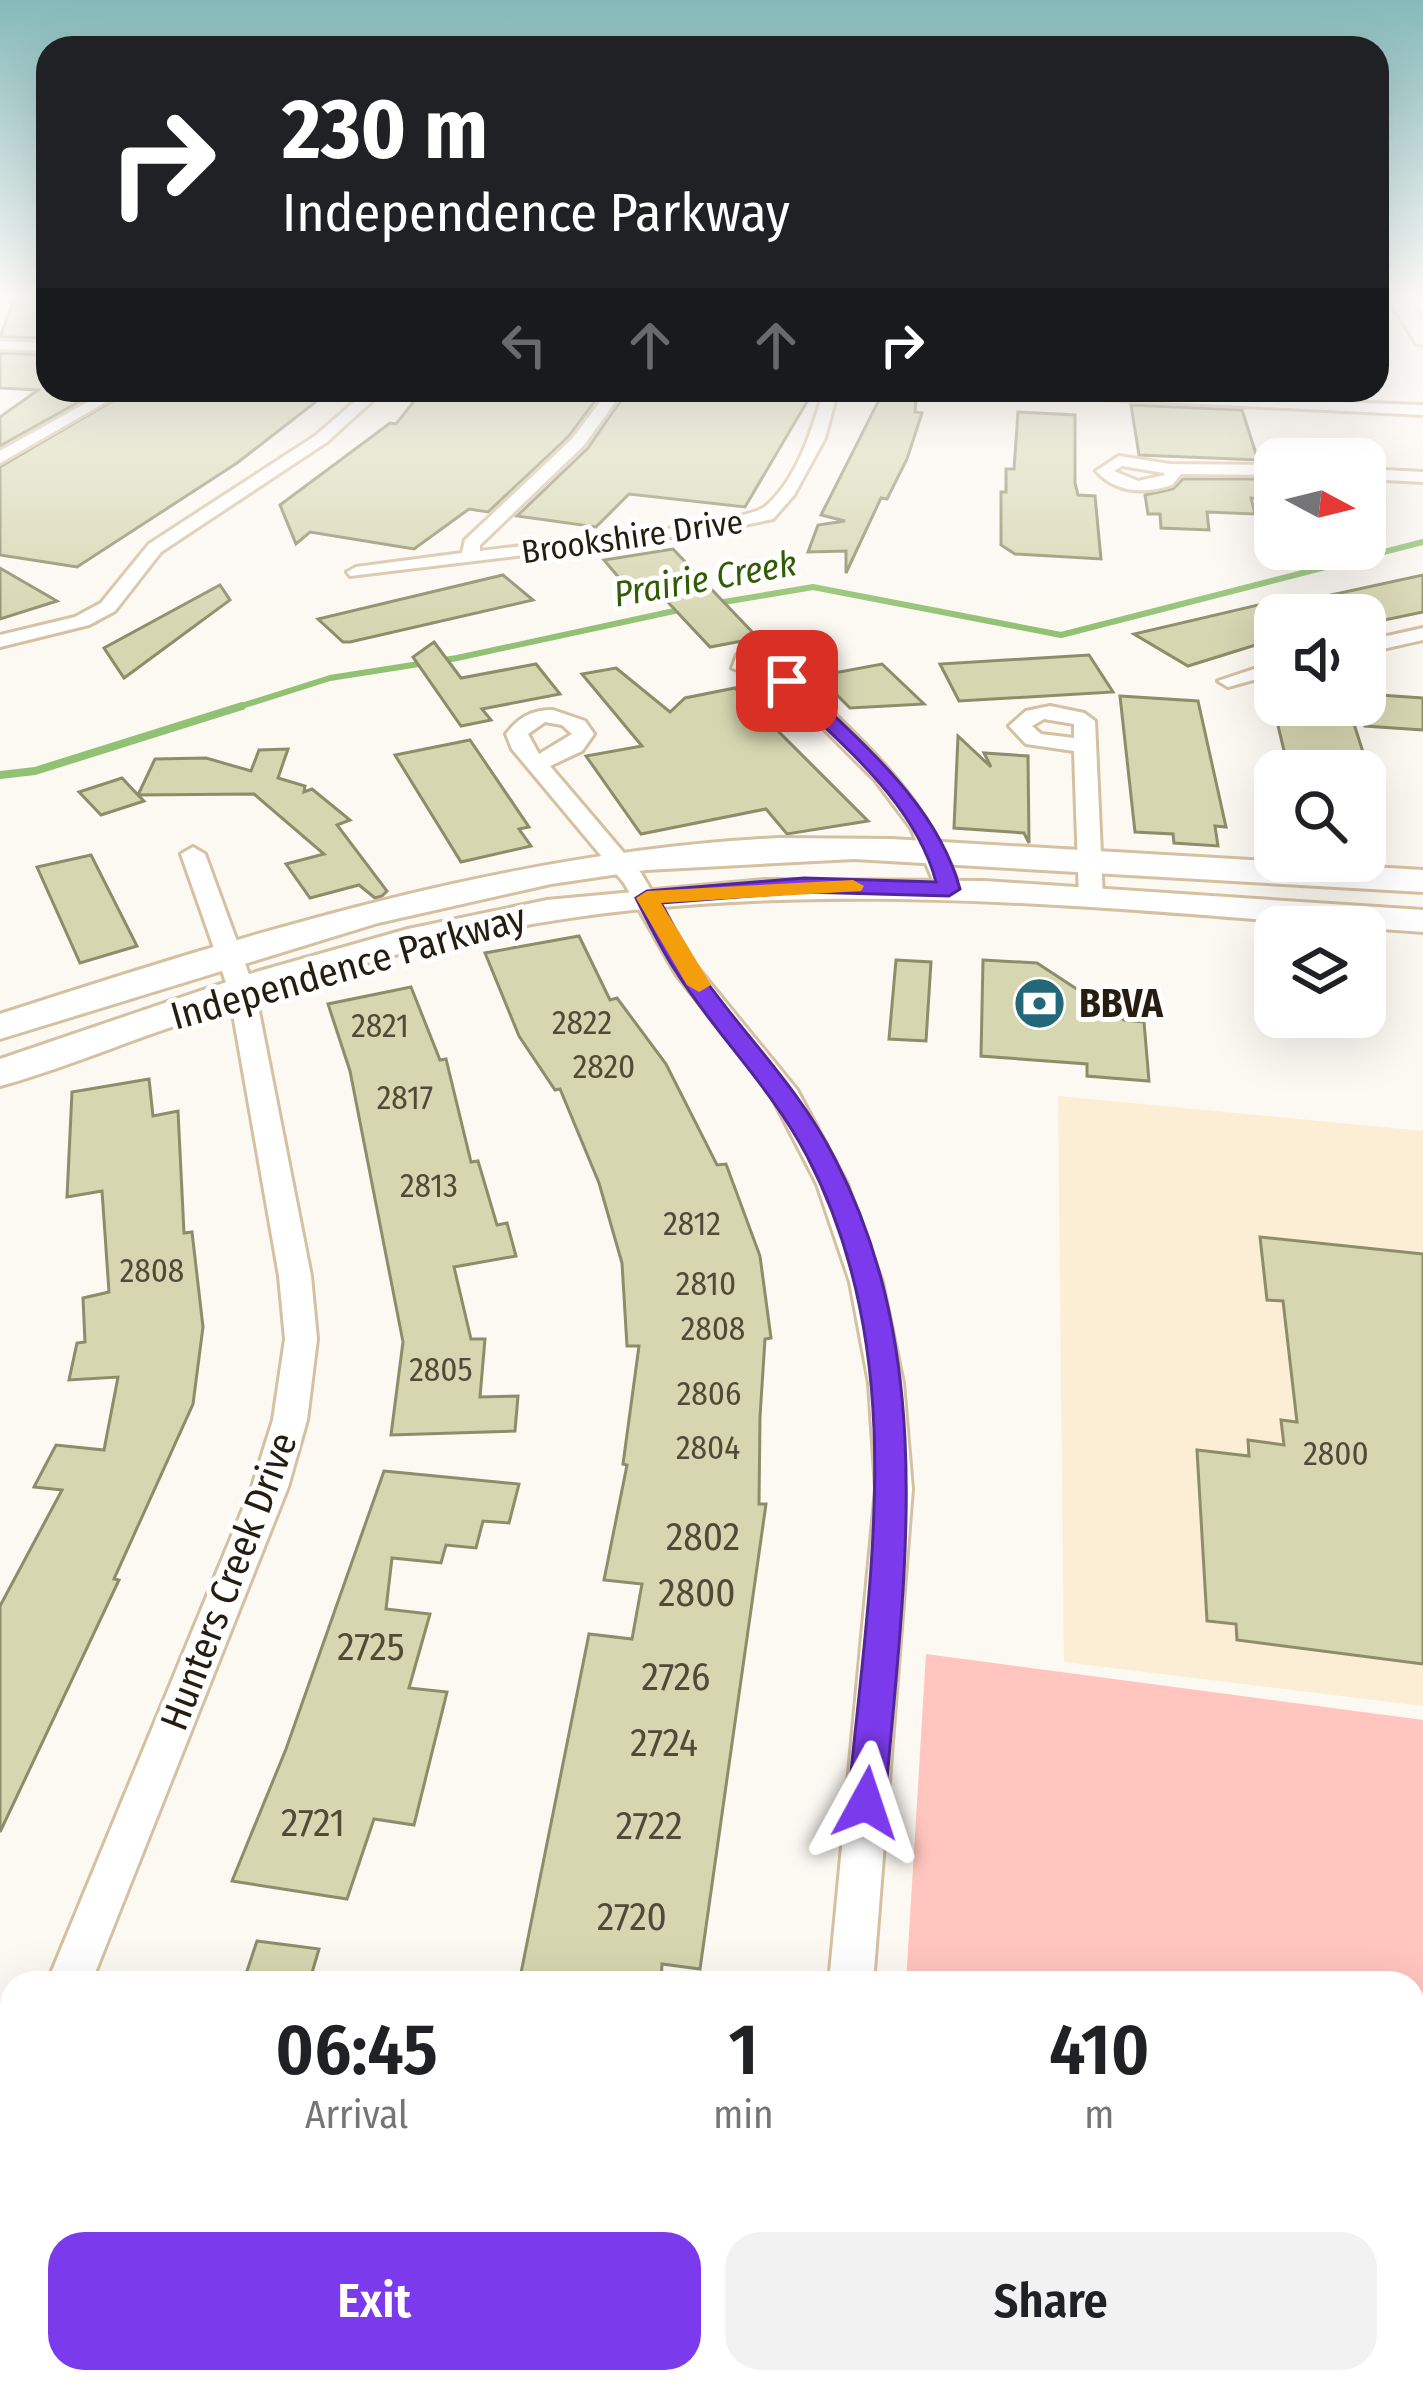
<!DOCTYPE html>
<style>
body{margin:0;font-family:"Fira Sans Condensed",sans-serif;background:#f2f2f2;color:#202124;height:100vh;display:flex;flex-direction:column;font-size:45px;white-space:nowrap}
*{box-sizing:border-box;margin:0}
p{font-size:39px;color:#757577}
.icon{flex:none;width:66px;height:66px;fill:none;stroke:currentColor;stroke-width:2;stroke-linecap:round;stroke-linejoin:round}
.map{position:relative;flex:1;overflow:hidden}
.drawer{position:absolute;left:0px;top:1971px;width:1425px;height:423px;display:flex;flex-direction:column;background:#fff;border-radius:36px 36px 0 0;box-shadow:0 12px 48px #0002}
.drawer>*{flex:none}
.banner{position:absolute;left:36px;top:36px;width:1353px;height:366px;border-radius:36px;box-shadow:0 12px 48px #0002;background:#202124;color:#fff;overflow:hidden}
.needle{width:78px;rotate:97deg}
.fabs{position:absolute;left:1254px;top:438px;display:grid;gap:24px}
.fabs a{display:grid;place-items:center;width:132px;height:132px;border-radius:24px;background:#fff;box-shadow:0 12px 48px #0002;font-size:60px}
.pin{position:absolute;display:grid;place-items:center;width:102px;height:102px;color:#fff;margin:-51px;border-radius:24px;box-shadow:0 6px 18px #0006}
.me{position:absolute;width:132px;margin:-66px;rotate:5deg;stroke-linejoin:round;filter:drop-shadow(0 0 9px #0008)}
.turn{display:flex;align-items:center;gap:42px;height:252px;padding:0 48px;font-size:54px}
.turn .icon{width:156px;height:156px;stroke-width:2.5}
.turn b{display:block;font-size:84px;line-height:102px}
.lanes{display:flex;align-items:center;height:114px;padding:0 48px;background:#0003;justify-content:center;gap:60px;direction:ltr}
.lanes .off{opacity:.35}
.eta{display:flex;justify-content:space-evenly;align-items:center;height:204px;text-align:center}
.eta b{font-size:72px;font-weight:600;line-height:84px}
.primary-button{display:flex;gap:24px;margin-top:auto;padding:24px 48px}
.primary-button a{flex:1;height:138px;border-radius:36px;background:#7c3aed;color:#fff;font-size:48px;font-weight:600;line-height:138px;text-align:center}
.primary-button a+a{background:#f2f2f2;color:#202124}
.map>svg:first-child{display:block}
</style>
<div class="map">
<svg width="1423" height="2392" viewBox="0 0 1423 2392">
<rect width="100%" height="100%" fill="#fcf8f2"/>
<path fill="#fcedd5" d="M1058 1096 1423 1131V1706L1064 1662Z"/>
<path fill="#ffc5be" d="M926 1654 1423 1720V2046L1413 2058V1983H906Z"/>
<g fill="none" stroke-linecap="round" stroke-linejoin="round">
<g stroke="#91c172" stroke-width="6">
<path d="M712 604 813 587 1061 635 1423 542"/>
<path d="M232 709 330 678 457 658 688 608"/>
</g>
<path stroke="#91c172" stroke-width="8" d="M0 775 35 771 242 706"/>
</g>
<g fill="#d6d6b1" stroke="#8d8d6a" stroke-width="3">
<path d="M15 297H48V338L0 337Z"/>
<path d="M0 353 48 355V390H100L0 446V417L38 390 0 388Z"/>
<path d="M131 390H331L237 463 77 567 0 555V467Z"/>
<path d="M423 390H603L569 436 488 512 469 509 414 549 310 532 296 544 280 505 390 423 396 424Z"/>
<path d="M628 390H704L811 395 745 507 629 494 596 527 517 516 588 448Z"/>
<path d="M880 398 916 400 915 412 922 413 907 459 887 499 881 498 846 573V551L808 552 818 525 845 521 821 515Z"/>
<path d="M1131 405 1242 410 1258 460 1139 455Z"/>
<path d="M1018 412 1075 415V483L1078 495 1095 496 1101 559 1015 554 1001 545V492H1006V469H1014Z"/>
<path d="M1183 479H1263L1268 499 1251 498 1255 514 1207 512 1209 530 1161 528 1160 514H1148L1145 495 1173 489Z"/>
<path d="M673 549 758 638 710 647 649 582 626 586 604 560Z"/>
<path d="M0 568 24 582 57 601 0 619Z"/>
<path d="M503 575 533 600 350 642H343L318 619Z"/>
<path d="M1423 575V612L1380 621 1370 615H1300L1299 602Z"/>
<path d="M220 585 230 600 124 678 104 648Z"/>
<path d="M1275 601V639L1188 666 1134 634Z"/>
<path d="M434 642 461 678 536 664 560 694 482 709 491 720 461 726 413 657Z"/>
<path d="M1089 655 1113 692 959 701 940 664Z"/>
<path d="M882 664 924 704 850 708 818 676Z"/>
<path d="M616 668 670 712 685 698 735 688 868 821 787 834 766 809 641 834 586 756 642 746 582 674Z"/>
<path d="M1365 694 1423 698V730L1365 726Z"/>
<path d="M1120 696 1198 701 1226 827 1215 826 1218 846 1174 843 1173 834 1135 832Z"/>
<path d="M1273 705H1348L1369 771H1289Z"/>
<path d="M958 736 991 767 984 753 1028 756 1029 843 1024 833 954 828Z"/>
<path d="M470 740 529 827 519 829 531 846 461 862 395 755Z"/>
<path d="M288 749 278 778 305 786 304 792 312 789 350 820 337 825 387 891 382 896 375 898 359 885 310 898 286 864 324 854 254 794 138 795 144 801 101 815 79 792 122 778 138 795 155 759 206 758 251 771 259 750Z"/>
<path d="M91 855 137 946 80 963 37 867Z"/>
<path d="M579 936 610 1000 617 998 666 1064 717 1165 726 1164 760 1256 771 1338 765 1339 760 1417 759 1504H766L700 1969 662 1964 661 1983H519L589 1634 632 1639 642 1584 604 1580 627 1465 623 1464 639 1346H627L622 1263 599 1183 560 1089 555 1090 519 1036 485 953Z"/>
<path d="M896 960 931 962 926 1041 889 1039Z"/>
<path d="M983 960 1037 963 1124 1020 1144 1022 1149 1081 1087 1076V1064L981 1056Z"/>
<path d="M411 987 440 1060 446 1059 471 1162 478 1161 497 1225 507 1223 516 1256 454 1267 471 1339H485L480 1397 518 1396 515 1431 391 1435 403 1342 350 1071 328 1004Z"/>
<path d="M149 1079 153 1116 178 1111 184 1233 192 1232 203 1327 193 1404 114 1579 119 1580 0 1832V1606L62 1490 34 1487 56 1445 104 1450 118 1377 69 1380 77 1343 85 1342 83 1298 109 1292 102 1191 67 1197 72 1092Z"/>
<path d="M1260 1237 1423 1254V1664L1237 1640 1236 1624 1207 1621 1197 1450 1249 1456 1248 1440 1284 1445 1281 1420 1297 1422 1283 1301 1267 1300Z"/>
<path d="M384 1471 519 1484 509 1523 483 1521 476 1548 446 1545 441 1563 392 1558 386 1609 430 1614 409 1688 447 1692 414 1825 374 1819 347 1899 232 1881 286 1749Z"/>
<path d="M257 1941 319 1949 309 1983H243Z"/>
</g>
<g fill="none" stroke-linecap="round" stroke-linejoin="round">
<defs>
<g id="street">
<path d="M0 341 48 343V351L0 349Z"/>
<path d="M109 390H127L0 463V451Z"/>
<path d="M368 390H384L327 442 161 552 115 611 89 625 0 647V635L75 617 101 603 149 544 315 436Z"/>
<path d="M609 390H624L584 445 480 545V551C524 545 744 526 766 506 798 478 812 429 824 390H838L825 438 794 495 773 519 706 533 350 576 347 572 356 567 462 553 465 540 572 439Z"/>
<path d="M995 390 1423 405V415L1002 394Z"/>
<path d="M1119 456 1170 464 1275 465V475L1181 474 1172 485C1144 494 1116 493 1096 471ZM1122 466 1164 473 1165 475 1138 481 1114 471Z"/>
<path d="M1365 469 1423 472V482L1365 479Z"/>
<path d="M1423 628V640L1365 653V641Z"/>
<path d="M771 645 807 658 810 662 798 680C865 742 930 801 960 889L957 894H939L911 828 875 780 780 685 732 668 737 655ZM770 658 788 664 782 673 753 665Z"/>
<path d="M1275 662V674L1228 687 1218 681Z"/>
<path d="M1050 706 1084 713 1095 721 1103 898 1091 905 1079 898 1074 751 1026 744 1009 726 1026 711ZM1044 719 1074 724V738L1041 734 1032 726Z"/>
<path d="M553 710 585 721 594 734 582 751 550 766 641 873 696 966 797 1090 847 1184 882 1282 903 1383 912 1489 873 1983H829L876 1489 869 1383 850 1282 817 1184 769 1091 676 974 624 883 512 749 506 734C519 717 532 710 553 710ZM545 722 562 725 572 734 539 754 528 734Z"/>
<path d="M193 847 205 854 255 991 311 1276 317 1339 307 1420 288 1487 91 1983H47L252 1487 273 1420 285 1339 279 1276 229 991 181 854Z"/>
<path d="M12 2097V2170L0 2175V2102Z"/>
<path d="M790 2382H842L841 2392H789Z"/>
</g>
<g id="secondary">
<path d="M1388 297H1408L1423 322V345L1416 343Z"/>
<path d="M779 838 891 839 1423 870V892L854 859 646 870 551 884 378 923 0 1039V1014C254 932 510 851 779 838Z"/>
<path d="M765 880 984 881 1423 910V932C1112 910 786 868 475 935 366 959 260 996 154 1033 103 1051 52 1072 0 1086V1059L256 972 408 929 547 900Z"/>
</g>
</defs>
<use href="#street" stroke="#d5c1a1" stroke-width="6"/>
<use href="#secondary" stroke="#d5c1a1" stroke-width="6"/>
<use href="#street" fill="#fff" fill-rule="evenodd"/>
<use href="#secondary" fill="#fff" fill-rule="evenodd"/>
</g>
<linearGradient id="sky" x2="0" y2="1"><stop stop-color="#85b9b9"/><stop offset="0.47" stop-color="#fefcf9"/><stop offset="1" stop-color="#fefcf9" stop-opacity="0"/></linearGradient>
<rect width="1423" height="631" fill="url(#sky)"/>
<path fill="#7c3aed" stroke="#51269a" stroke-width="3" d="M781 677H794C857 740 936 801 960 889L949 896 804 892 661 903C673 924 683 947 696 967 742 1034 797 1084 835 1159 940 1362 903 1585 885 1803L880 1816 866 1821 853 1816 848 1803C868 1586 913 1359 807 1156 771 1087 716 1035 675 970 660 947 648 922 636 898L647 891 804 878 936 882C915 801 838 742 781 685Z"/>
<path fill="#f59e0b" d="M853 880 864 886 861 891 661 903 711 985 699 992 687 985 636 898 647 891Z"/>
<defs>
<symbol id="bank-disc" viewBox="-11 -11 22 22"><circle r="9.5" fill="#226878" stroke="#fff"/><path d="M-6-4H6V4H-6ZM0-2.3a2.3 2.3 0 1 0 0 4.6a2.3 2.3 0 1 0 0-4.6Z" fill="#fff"/></symbol>
</defs>
<g fill-rule="evenodd">
<use href="#bank-disc" x="1010" y="974" width="59" height="59"/>
</g>
<g text-anchor="middle" stroke-width="10" stroke-linejoin="round" paint-order="stroke">
<g font-size="33" fill="#241d10" stroke="#fff">
<text transform="translate(632 536) rotate(-8)" y="12">Brookshire Drive</text>
</g>
<g font-size="33" fill="#504b38">
<text x="582" y="1034">2822</text>
<text x="380" y="1037">2821</text>
<text x="604" y="1078">2820</text>
<text x="405" y="1109">2817</text>
<text x="429" y="1197">2813</text>
<text x="692" y="1235">2812</text>
<text x="152" y="1282">2808</text>
<text x="706" y="1295">2810</text>
<text x="713" y="1340">2808</text>
<text x="441" y="1381">2805</text>
<text x="709" y="1405">2806</text>
<text x="708" y="1459">2804</text>
<text x="1336" y="1465">2800</text>
</g>
<g font-size="36" font-style="italic" fill="#315c06" stroke="#fff">
<text transform="translate(705 578) rotate(-10)" y="13">Prairie Creek</text>
</g>
<g font-size="39" fill="#241d10" stroke="#fff">
<text transform="translate(348 966) rotate(-16)" y="14">Independence Parkway</text>
<text transform="translate(228 1581) rotate(-69)" y="14">Hunters Creek Drive</text>
</g>
<g font-size="39" font-weight="bold" fill="#241d10" stroke="#fff" text-anchor="start">
<text x="1079" y="1017">BBVA</text>
</g>
<g font-size="39" fill="#504b38">
<text x="703" y="1550">2802</text>
<text x="697" y="1606">2800</text>
<text x="371" y="1660">2725</text>
<text x="676" y="1690">2726</text>
<text x="664" y="1756">2724</text>
<text x="313" y="1836">2721</text>
<text x="649" y="1839">2722</text>
<text x="632" y="1930">2720</text>
</g>
</g>
</svg>
<div class="fabs">
<a><svg class="needle" viewBox="-14 -14 28 28"><path d="M0-13l5 13h-10z" fill="#e53935"/><path d="M0 13l5-13h-10z" fill="#757577"/></svg></a>
<a><svg class="icon" aria-label="sound" viewBox="0 0 24 24"><path d="M4 9h4l5-4v14l-5-4H4zM17 9q2 3 0 6"/></svg></a>
<a><svg class="icon" aria-label="search" viewBox="0 0 24 24"><circle cx="10" cy="10" r="6"/><path d="M15 15l6 6"/></svg></a>
<a><svg class="icon" aria-label="layers" viewBox="0 0 24 24"><path d="M12 4l9 5-9 5-9-5zM3 14l9 5 9-5"/></svg></a>
</div>
<div class="pin" style="left:787px;top:681px;background:#d93025"><svg class="icon" aria-label="arrive" viewBox="0 0 24 24"><path d="M6 21V4h12l-3 4 3 4H6"/></svg></div>
<svg class="me" style="left:866px;top:1803px" viewBox="-20 -20 40 40"><path d="M0-17L14 15 0 8-14 15z" fill="#7c3aed" stroke="#fff" stroke-width="4"/></svg>
<div class="banner">
<div class="turn"><svg class="icon" aria-label="right" viewBox="0 0 24 24"><path d="M7 20v-9h11M14 6l5 5-5 5"/></svg><div><b>230 m</b>Independence Parkway</div></div>
<div class="lanes"><svg class="icon off" aria-label="left" viewBox="0 0 24 24"><path d="M17 20v-9H6M10 6l-5 5 5 5"/></svg><svg class="icon off" aria-label="ahead" viewBox="0 0 24 24"><path d="M12 20V5M6 11l6-6 6 6"/></svg><svg class="icon off" aria-label="ahead" viewBox="0 0 24 24"><path d="M12 20V5M6 11l6-6 6 6"/></svg><svg class="icon" aria-label="right" viewBox="0 0 24 24"><path d="M7 20v-9h11M14 6l5 5-5 5"/></svg></div>
</div>
<section class="drawer">
<div class="eta">
<div><b>06:45</b><p>Arrival</p></div>
<div><b>1</b><p>min</p></div>
<div><b>410</b><p>m</p></div>
</div>
<div class="primary-button"><a>Exit</a><a>Share</a></div>
</section>
</div>
